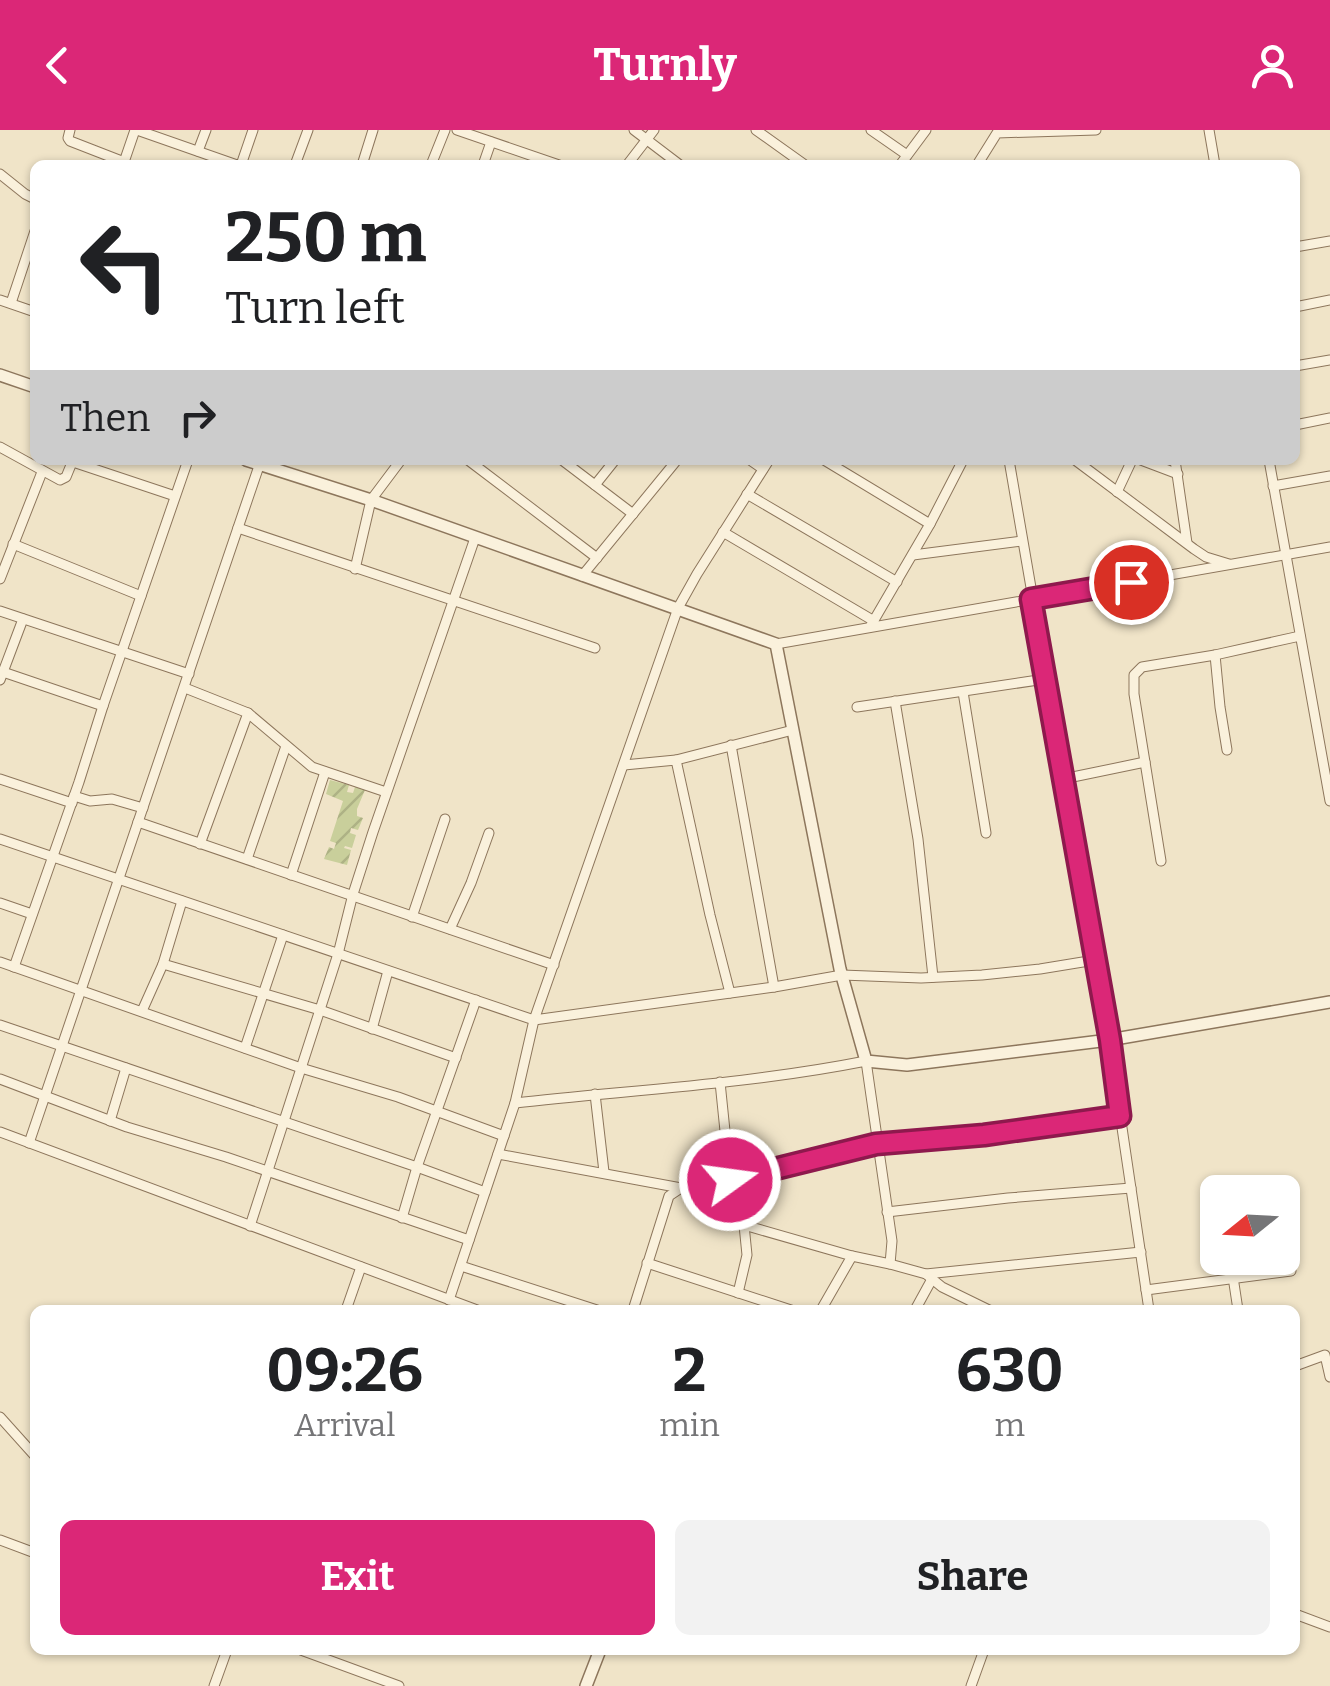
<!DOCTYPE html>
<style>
body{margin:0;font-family:Bitter,serif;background:#f2f2f2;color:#202124;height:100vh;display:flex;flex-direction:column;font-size:38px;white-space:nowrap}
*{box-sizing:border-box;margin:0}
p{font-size:32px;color:#757577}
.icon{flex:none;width:55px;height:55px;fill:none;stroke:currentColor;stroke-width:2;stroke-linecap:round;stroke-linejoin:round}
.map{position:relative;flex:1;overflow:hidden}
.side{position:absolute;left:30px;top:1175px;width:1270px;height:350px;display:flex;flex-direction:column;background:#fff;border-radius:15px;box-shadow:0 2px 8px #0004}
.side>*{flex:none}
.hud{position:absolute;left:30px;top:30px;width:1270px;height:305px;border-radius:15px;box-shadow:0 2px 8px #0004;background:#fff;color:#202124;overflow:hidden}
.needle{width:65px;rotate:252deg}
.fabs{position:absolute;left:1200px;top:1045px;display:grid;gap:20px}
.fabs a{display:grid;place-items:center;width:100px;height:100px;border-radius:15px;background:#fff;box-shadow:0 2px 8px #0004;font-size:50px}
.pin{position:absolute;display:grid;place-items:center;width:85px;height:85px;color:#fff;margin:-42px;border:5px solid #fff;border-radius:50%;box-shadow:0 2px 10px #0007}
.me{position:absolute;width:110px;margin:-55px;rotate:76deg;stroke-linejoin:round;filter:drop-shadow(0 0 8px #0008)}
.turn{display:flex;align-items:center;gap:35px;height:210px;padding:0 30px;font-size:45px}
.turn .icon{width:130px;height:130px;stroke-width:2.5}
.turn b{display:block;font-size:70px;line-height:85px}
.then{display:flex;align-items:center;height:95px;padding:0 30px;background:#0003;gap:20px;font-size:38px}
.eta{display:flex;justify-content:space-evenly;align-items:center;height:170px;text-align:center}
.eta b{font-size:60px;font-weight:700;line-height:70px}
.cta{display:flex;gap:20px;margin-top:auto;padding:20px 30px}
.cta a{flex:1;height:115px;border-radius:15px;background:#db2777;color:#fff;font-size:40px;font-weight:700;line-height:115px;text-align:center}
.cta a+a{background:#f2f2f2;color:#202124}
header{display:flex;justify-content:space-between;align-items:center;height:130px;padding:0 30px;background:#db2777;color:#fff;font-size:45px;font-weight:700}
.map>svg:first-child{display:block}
</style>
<header><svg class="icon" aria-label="back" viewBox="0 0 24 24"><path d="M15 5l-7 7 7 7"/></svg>Turnly<svg class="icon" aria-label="person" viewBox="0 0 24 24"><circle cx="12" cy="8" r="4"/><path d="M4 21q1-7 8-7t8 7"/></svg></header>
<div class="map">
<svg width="1330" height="1556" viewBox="0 0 1330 1556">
<defs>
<pattern id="garden-furrows" width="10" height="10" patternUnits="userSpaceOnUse" patternTransform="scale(2.5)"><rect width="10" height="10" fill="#c9cf9b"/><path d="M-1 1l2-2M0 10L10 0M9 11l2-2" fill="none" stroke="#aeb285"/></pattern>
</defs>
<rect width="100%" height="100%" fill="#f0e4c8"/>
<path fill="url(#garden-furrows)" d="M330 650 349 655 347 662 353 663 355 657 365 660 357 679V686L363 688 358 700 351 698 350 703 356 705 352 718 345 716 344 718 351 720 347 735 324 729 329 717 334 719 336 713 330 711 343 671 326 664Z"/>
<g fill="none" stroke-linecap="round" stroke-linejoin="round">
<defs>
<g id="minor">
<path d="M70 0 68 8 70 11 124 32"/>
<path d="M137 0 237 35"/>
<path d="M457 0 559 35"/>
<path d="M634 0 680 35"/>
<path d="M756 0 805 35"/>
<path d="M871 0 907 25"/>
<path d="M1209 0 1215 35"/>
<path d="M198 21 206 0"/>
<path d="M123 35 135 0"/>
<path d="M241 35 253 0"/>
<path d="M295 35 308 0"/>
<path d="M362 35 373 0"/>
<path d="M431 35 445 0"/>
<path d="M483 35 491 12"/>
<path d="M627 35 654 0"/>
<path d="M900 35 926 0"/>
<path d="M977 35 997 3 1096 0"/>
<path d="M0 44 25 64 35 69"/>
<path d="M1295 117 1330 111"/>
<path d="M0 170 35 182"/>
<path d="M11 173 35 101"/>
<path d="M1295 177 1330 170"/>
<path d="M1295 236 1330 230"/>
<path d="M1295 295 1330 288"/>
<path d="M0 317 60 350 66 347 73 330"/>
<path d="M468 330 597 428"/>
<path d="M562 330 633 384"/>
<path d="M750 330 763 339"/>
<path d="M769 330 697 444 678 478 534 890 774 857 842 845 921 848 982 845 1040 839 1095 830"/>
<path d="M824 330 930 394"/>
<path d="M1009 330 1109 910 1149 1180"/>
<path d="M1075 330 1194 419 1206 427 1229 434"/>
<path d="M1141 330 1178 344"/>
<path d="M1175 330 1187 413"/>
<path d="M1269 330 1330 671"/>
<path d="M73 332 175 366"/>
<path d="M595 355 615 330"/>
<path d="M1273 356 1330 346"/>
<path d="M1117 362 1132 330"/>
<path d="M747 364 897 452"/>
<path d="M238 398 595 518"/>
<path d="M723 402 874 491"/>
<path d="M13 414 141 466"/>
<path d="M913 425 1022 411"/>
<path d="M355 439 371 370 401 330"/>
<path d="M582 446 677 330"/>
<path d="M0 449 42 342"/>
<path d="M0 481 189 544"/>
<path d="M870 497 930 394 963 330"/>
<path d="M776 514 1330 417"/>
<path d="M1215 525 1220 577 1227 620"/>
<path d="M3 542 103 576"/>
<path d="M0 550 23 489"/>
<path d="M185 558 248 583 312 637 386 662"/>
<path d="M963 562 986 703"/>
<path d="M895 571 918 709 933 847"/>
<path d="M857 577 1045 549"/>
<path d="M731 615 774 857"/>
<path d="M676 630 793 600"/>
<path d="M624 635 676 630 710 785 730 863"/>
<path d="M0 649 72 673"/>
<path d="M1063 649 1145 632"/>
<path d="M74 666 90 671 112 669 143 678"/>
<path d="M138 692 554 835"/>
<path d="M0 709 534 890 515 973 449 1170"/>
<path d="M200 714 248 583"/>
<path d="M247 729 286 616"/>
<path d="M1161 731 1134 564V545L1142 537 1215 525 1300 506"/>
<path d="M291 745 325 642"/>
<path d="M0 773 32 784"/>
<path d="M412 787 445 689"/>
<path d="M450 799 471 753 489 703"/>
<path d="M0 832 301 938 398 967 504 1006"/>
<path d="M163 834 320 880 456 928"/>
<path d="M14 837 79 652 103 576 188 330"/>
<path d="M142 881 163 834 182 771"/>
<path d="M0 895 417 1037 485 1062"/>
<path d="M372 899 388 841"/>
<path d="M245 918 283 805"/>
<path d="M0 949 127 997 226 1027 469 1110"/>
<path d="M595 964 604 1042"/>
<path d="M515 973C632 960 750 954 866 931L892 1111 890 1134 852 1126 821 1180"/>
<path d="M110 991 126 938"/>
<path d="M0 1002 477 1180"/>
<path d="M29 1013 260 333"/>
<path d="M498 1024 681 1058"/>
<path d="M887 1082 1008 1068 1131 1058"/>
<path d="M402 1088 417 1037 476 870"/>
<path d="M744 1095 852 1126"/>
<path d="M250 1096 338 824 353 764 373 702 475 408"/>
<path d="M647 1133 791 1180"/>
<path d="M890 1134 926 1144 942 1157 989 1180"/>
<path d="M461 1136 597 1180"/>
<path d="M926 1144 1141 1122"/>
<path d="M1233 1147 1238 1180"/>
<path d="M1146 1160 1291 1141"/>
<path d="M738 1163 747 1125 744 1095 730 1050 876 1014 984 1005 1119 986"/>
<path d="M346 1180 361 1137"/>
<path d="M633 1180 669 1066 681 1058 730 1050 720 952"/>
<path d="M915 1180 932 1149"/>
<path d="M1295 1236 1325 1225 1330 1247"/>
<path d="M0 1287 35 1326"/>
<path d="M0 1410 35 1423"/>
<path d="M1295 1484 1330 1497"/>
<path d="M301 1520 399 1556"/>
<path d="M214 1556 227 1520"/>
<path d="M971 1556 984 1520"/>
</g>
<g id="tertiary">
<path d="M0 245 35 257"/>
<path d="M246 330 371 370 776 514 840 839 866 931 907 935 1109 910 1330 872"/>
<path d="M586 1556 600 1520"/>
</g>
</defs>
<use href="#minor" stroke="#8d765c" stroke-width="11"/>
<use href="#tertiary" stroke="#8d765c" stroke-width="14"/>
<use href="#minor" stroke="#faf1dc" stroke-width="9"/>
<use href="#tertiary" stroke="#faf1dc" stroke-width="11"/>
</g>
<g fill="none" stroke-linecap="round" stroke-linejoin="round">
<defs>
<path id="route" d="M730 1050 876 1014 984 1005 1120 986 1110 910 1031 469 1131 452"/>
</defs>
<use href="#route" stroke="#8e194d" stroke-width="25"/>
<use href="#route" stroke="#db2777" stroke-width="18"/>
</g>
</svg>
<div class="fabs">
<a><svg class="needle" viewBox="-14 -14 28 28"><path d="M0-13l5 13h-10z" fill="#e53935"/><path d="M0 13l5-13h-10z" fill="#757577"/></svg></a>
</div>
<div class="pin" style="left:1131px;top:452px;background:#d93025"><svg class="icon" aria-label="arrive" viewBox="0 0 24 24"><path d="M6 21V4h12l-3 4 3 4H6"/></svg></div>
<svg class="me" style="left:730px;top:1050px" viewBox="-20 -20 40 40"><circle r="17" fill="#db2777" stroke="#fff" stroke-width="3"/><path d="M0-11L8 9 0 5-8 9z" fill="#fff"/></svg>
<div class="hud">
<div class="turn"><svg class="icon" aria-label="left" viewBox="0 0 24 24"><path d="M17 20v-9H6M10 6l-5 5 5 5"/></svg><div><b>250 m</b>Turn left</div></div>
<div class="then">Then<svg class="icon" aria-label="right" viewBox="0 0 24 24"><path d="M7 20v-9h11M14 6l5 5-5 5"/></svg></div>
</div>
<section class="side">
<div class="eta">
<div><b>09:26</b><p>Arrival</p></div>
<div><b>2</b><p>min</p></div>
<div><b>630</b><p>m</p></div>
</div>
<div class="cta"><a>Exit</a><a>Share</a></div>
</section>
</div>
